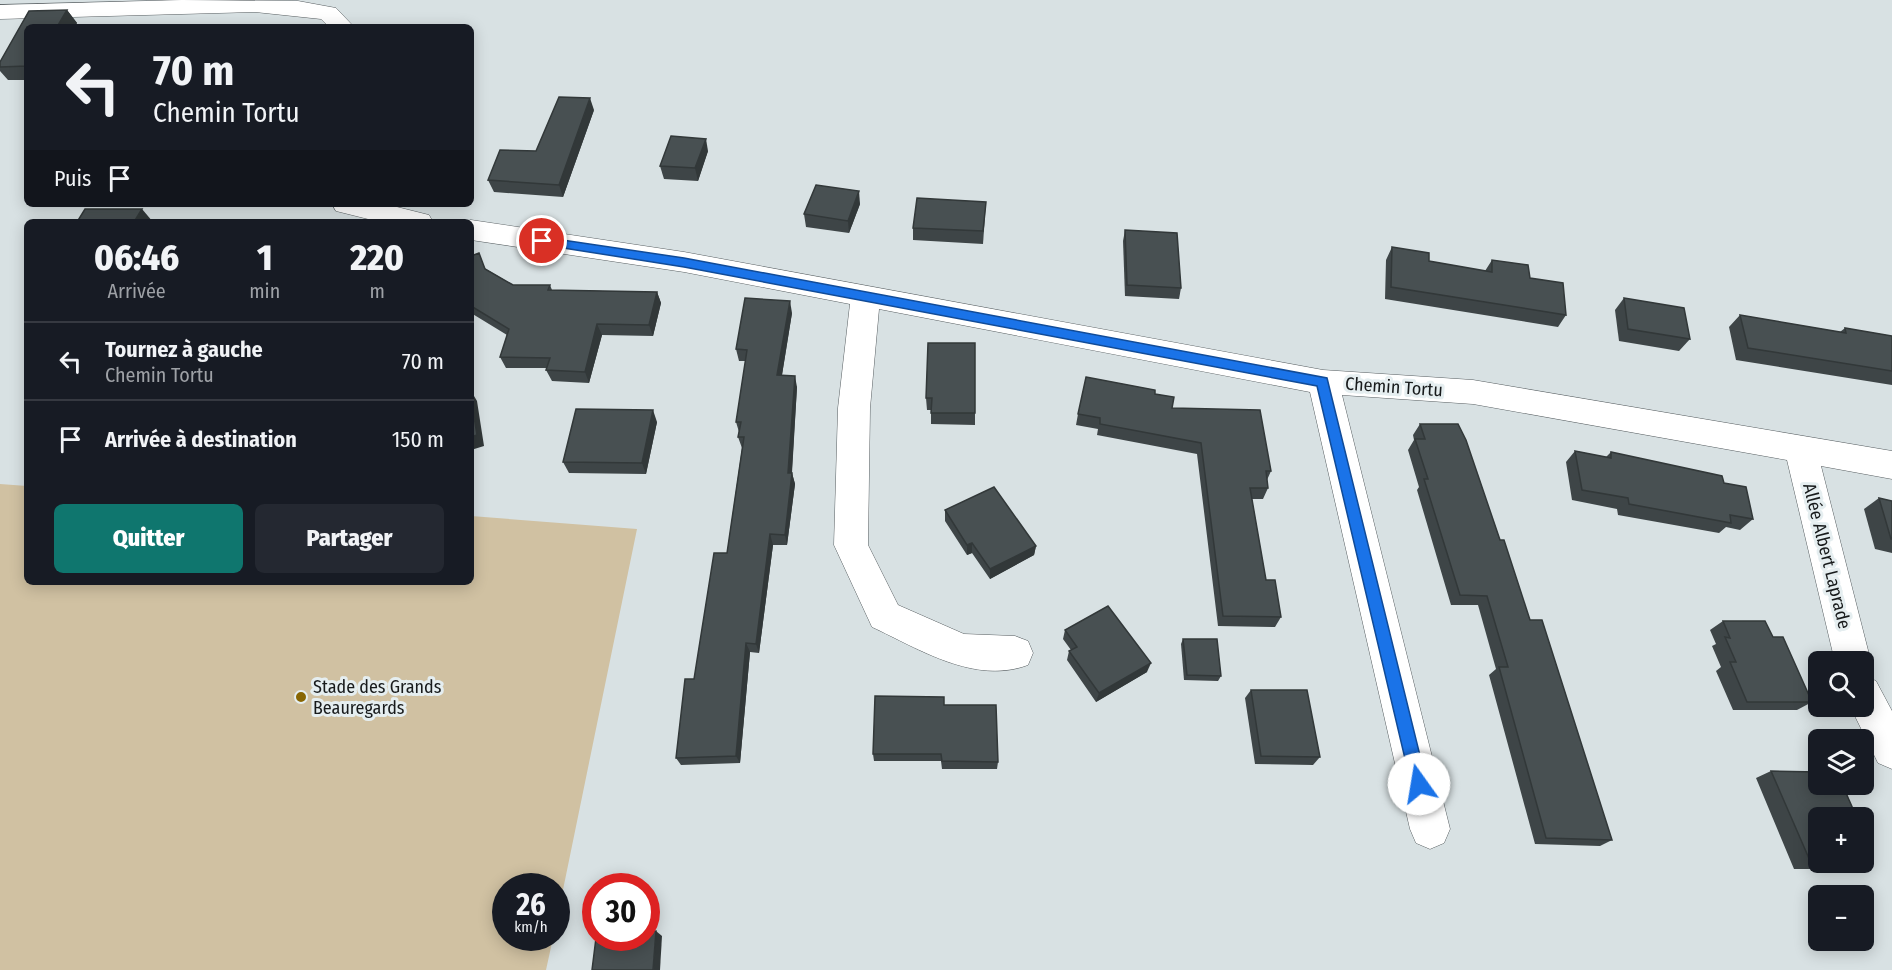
<!DOCTYPE html>
<html lang="fr">
<meta charset="utf-8">
<style>
body{margin:0;font-family:"Fira Sans Condensed",sans-serif;background:#242831;color:#f1f3f6;height:100vh;display:flex;flex-direction:column;font-size:22px;white-space:nowrap}
*{box-sizing:border-box;margin:0}
p{font-size:20px;color:#9ea1a6}
.icon{flex:none;width:33px;height:33px;fill:none;stroke:currentColor;stroke-width:2;stroke-linecap:round;stroke-linejoin:round}
.map{position:relative;flex:1;overflow:hidden}
.drawer{position:absolute;left:24px;top:219px;width:450px;height:366px;display:flex;flex-direction:column;background:#171b24;border-radius:9px;box-shadow:0 3px 15px #0003}
.drawer>*{flex:none}
.top-card{position:absolute;left:24px;top:24px;width:450px;height:183px;border-radius:9px;box-shadow:0 3px 15px #0003;background:#171b24;color:#f1f3f6;overflow:hidden}
.fabs{position:absolute;left:1808px;top:651px;display:grid;gap:12px}
.fabs a{display:grid;place-items:center;width:66px;height:66px;border-radius:9px;background:#171b24;box-shadow:0 3px 15px #0003;font-size:30px}
.speed{position:absolute;left:492px;top:873px;display:flex;gap:12px;font-size:30px;font-weight:700;text-align:center}
.speed>*{display:grid;place-content:center;width:78px;height:78px;border-radius:50%;background:#171b24;box-shadow:0 3px 15px #0003;line-height:1}
.speed small{font-size:15px;font-weight:400}
.speed .limit{border:9px solid #d22;background:#fff;color:#111}
.pin{position:absolute;display:grid;place-items:center;width:51px;height:51px;color:#fff;margin:-26px;border:3px solid #fff;border-radius:50%;box-shadow:0 2px 6px #0007}
.me{position:absolute;width:66px;margin:-33px;rotate:347deg;stroke-linejoin:round;filter:drop-shadow(0 0 4px #0008)}
.turn{display:flex;align-items:center;gap:21px;height:126px;padding:0 30px;font-size:27px}
.turn .icon{width:78px;height:78px;stroke-width:2.5}
.turn b{display:block;font-size:42px;line-height:51px}
.then{display:flex;align-items:center;height:57px;padding:0 30px;background:#0003;gap:12px;font-size:22px}
.eta{display:flex;justify-content:space-evenly;align-items:center;height:102px;text-align:center}
.eta b{font-size:36px;font-weight:800;line-height:42px}
.action{display:flex;gap:12px;margin-top:auto;padding:12px 30px}
.action a{flex:1;height:69px;border-radius:9px;background:#0f766e;color:#fff;font-size:24px;font-weight:800;line-height:69px;text-align:center}
.action a+a{background:#242831;color:#f1f3f6}
ul{padding:0;list-style:none}
li{display:flex;align-items:center;gap:18px;height:78px;padding:0 30px;border-top:2px solid #363941}
li div{flex:1}
li b{display:block;font-size:22px}
li em{font-style:normal}
.map>svg:first-child{display:block}
</style>
<div class="map">
<svg width="1892" height="970" viewBox="0 0 1892 970">
<rect width="100%" height="100%" fill="#d8e1e3"/>
<path fill="#d0c1a2" d="M0 484 27 486V582H471V516L637 529 557 919 556 886H506V938H553L546 970H0Z"/>
<g fill="none" stroke-linecap="round" stroke-linejoin="round">
<defs>
<g id="minor">
<path d="M182 0 298 1 336 8 354 27H329L321 19 255 12 0 19V5Z"/>
<path d="M332 204H385L429 215 433 222H380L336 211Z"/>
<path d="M471 220 684 252 1323 370 1473 380 1892 451V479L1821 466 1871 662 1863 675V662H1835L1787 460 1473 404 1342 395 1450 829 1444 843 1430 849 1416 843 1410 829 1310 392 879 309 870 408 868 545 898 605 964 634 1015 636 1028 641 1033 653 1028 665C975 685 919 649 872 627L834 545 838 408 850 304 684 272 471 240V222H465Z"/>
<path d="M1863 675 1876 681 1892 711V769L1878 763 1850 706H1863Z"/>
</g>
</defs>
<use href="#minor" stroke="#585f62" stroke-width="1"/>
<use href="#minor" fill="#fff" fill-rule="evenodd"/>
</g>
<g fill="#3e4547">
<path d="M67 10 77 23 74 27H27V80H8L0 71V62L29 11Z"/>
<path d="M594 110 563 197 494 192 488 180 536 151Z"/>
<path d="M708 151 698 181 664 179 660 166Z"/>
<path d="M986 202 983 244 913 240V228Z"/>
<path d="M860 204 849 233 806 227 804 214Z"/>
<path d="M1125 230 1181 288 1179 299 1125 296 1123 241Z"/>
<path d="M1392 247 1429 261 1485 271 1492 260 1530 278 1566 315 1558 327 1385 299 1386 260Z"/>
<path d="M471 256 486 269 513 285H550L552 290 657 292 661 303 653 336 602 335 589 383 552 381 546 370 547 368H506L500 357 507 335 471 313Z"/>
<path d="M1624 298 1690 339 1679 351 1619 341 1615 310Z"/>
<path d="M792 313 782 375 797 387 792 473 795 484 787 545H773L759 653 750 652 740 763 681 765 676 758 694 679 727 553 742 448 738 437 739 432 736 422 746 361H739L736 349Z"/>
<path d="M1740 315 1840 332 1845 328 1892 336V385L1736 360 1729 327Z"/>
<path d="M975 343V425L931 424V410H927L926 398Z"/>
<path d="M1155 394 1172 408 1271 471 1267 480 1268 488 1263 499H1252L1266 580 1281 617 1275 627 1218 626 1197 454 1097 435 1098 429 1076 425 1078 414Z"/>
<path d="M657 422 646 474 569 473 563 462Z"/>
<path d="M1420 424 1500 540 1612 840 1600 846 1535 844 1489 675 1496 669 1478 605H1451L1417 490 1419 487 1408 450 1414 440 1413 435Z"/>
<path d="M1575 451 1606 457 1611 452 1724 483 1753 519 1740 530 1726 527 1719 533 1618 515 1617 509 1572 500 1566 462Z"/>
<path d="M1879 498 1892 501V553L1875 549 1864 509Z"/>
<path d="M945 510 1036 546 1034 555 990 579 972 553 967 555 945 521Z"/>
<path d="M1723 621 1773 637 1812 702 1797 710H1733L1716 671 1721 667 1712 646 1716 644 1710 630Z"/>
<path d="M1065 630 1147 672 1096 702 1067 660 1069 651 1071 650 1063 639Z"/>
<path d="M1183 639 1221 676 1218 681 1184 680 1181 644Z"/>
<path d="M1251 690 1320 757 1313 765 1255 764 1245 698Z"/>
<path d="M944 705 998 762 997 769H942L941 761H874L873 754Z"/>
<path d="M1771 771 1818 818 1869 863 1851 869H1794L1756 778Z"/>
</g>
<g fill="#323839">
<path d="M67 10 77 23 74 27H57Z"/>
<path d="M590 98 594 110 563 197 559 185Z"/>
<path d="M706 139 708 151 698 181 695 168Z"/>
<path d="M859 191 860 204 849 233 848 221Z"/>
<path d="M142 209 153 222H134Z"/>
<path d="M657 292 661 303 653 336 649 325Z"/>
<path d="M790 301 792 313 780 387 777 375Z"/>
<path d="M597 324 602 335 589 383 585 372Z"/>
<path d="M795 376 797 387 791 484 788 473Z"/>
<path d="M471 391 477 401 484 446 471 450Z"/>
<path d="M653 410 657 422 646 474 642 463Z"/>
<path d="M792 473 795 484 787 545 785 535Z"/>
<path d="M770 534 773 545 759 653 756 644Z"/>
<path d="M972 543V553L967 555V545Z"/>
<path d="M1036 546 1034 555 990 579V569Z"/>
<path d="M746 643 750 652 740 763 736 756Z"/>
<path d="M1151 663 1147 672 1096 702 1099 693Z"/>
<path d="M656 931 662 936 660 970H653Z"/>
</g>
<g fill="#485052" stroke="#323839" stroke-width="1.5">
<path d="M67 10 57 27H27V66L0 67V62L29 11Z"/>
<path d="M559 97 590 98 559 185 488 180 500 150 536 151Z"/>
<path d="M671 136 706 139 695 168 660 166Z"/>
<path d="M816 185 859 191 848 221 804 214Z"/>
<path d="M917 198 986 202 983 231 913 228Z"/>
<path d="M85 209H142L134 222H77Z"/>
<path d="M1125 230 1177 233 1181 288 1127 285Z"/>
<path d="M1392 247 1429 253V261L1492 272V260L1528 265 1530 278 1563 283 1566 315 1391 287Z"/>
<path d="M479 253 485 269 513 285H550L548 290 657 292 649 325 597 324 585 372 546 370 550 358 500 357 509 329 471 306V256Z"/>
<path d="M745 298 790 301 777 375 795 376 788 473H792L785 535 770 534 756 644 746 643 736 756 676 758 685 679H694L714 553H727L744 437H738L741 422H736L747 350 736 349Z"/>
<path d="M1624 298 1684 308 1690 339 1628 329Z"/>
<path d="M1740 315 1846 333 1845 328 1892 336V371L1748 348Z"/>
<path d="M928 343H975V413H931L932 398H926Z"/>
<path d="M1086 377 1155 390V394L1174 397 1172 408 1260 410 1271 471H1266L1268 488H1250L1266 580H1275L1281 617 1223 616 1201 443 1100 424V418L1078 414Z"/>
<path d="M471 398 477 435 471 437Z"/>
<path d="M576 409 653 410 642 463 563 462Z"/>
<path d="M1420 424H1458L1466 440 1500 540H1504L1530 620H1542L1612 840 1546 838 1499 667H1508L1487 596 1460 595 1424 479H1428L1415 439H1425Z"/>
<path d="M1575 451 1611 458V452L1722 476 1724 483 1746 487 1753 519 1730 515 1731 523 1629 504 1628 498 1582 490Z"/>
<path d="M994 487 1036 546 990 569 972 543 967 545 945 510Z"/>
<path d="M1879 498 1892 501V539H1891Z"/>
<path d="M1108 606 1151 663 1099 693 1069 651 1077 647 1065 630Z"/>
<path d="M1723 621H1765L1773 637H1783L1812 702H1747L1730 662H1736L1725 637 1730 638Z"/>
<path d="M1183 639H1217L1221 676 1187 675Z"/>
<path d="M1251 690H1307L1320 757 1261 756Z"/>
<path d="M875 696 944 697V705H996L998 762 942 761 941 754H873Z"/>
<path d="M1771 771 1818 772V784H1842L1857 818H1818V862H1863V850L1869 863H1811Z"/>
<path d="M656 931 653 970H592L596 938H646V932Z"/>
</g>
<path fill="#1a73e8" stroke="#114b97" stroke-width="1.5" d="M542 237 684 258 1327 378 1427 784 1425 789 1419 792 1414 789 1411 784 1317 386 684 267 538 244 536 241Z"/>
<circle fill="#886603" stroke="#e5eef0" stroke-width="2" cx="301" cy="697" r="6"/>
<g text-anchor="middle" stroke-width="6" stroke-linejoin="round" paint-order="stroke">
<g font-size="18" fill="#171a1b" stroke="#e5eef0">
<text transform="translate(1394 387) rotate(4)" y="6">Chemin Tortu</text>
<text transform="translate(1827 556) rotate(76)" y="6">Allée Albert Laprade</text>
</g>
<g font-size="18" fill="#171a1b" stroke="#e5eef0" text-anchor="start">
<text x="313" y="693">Stade des Grands<tspan x="313" dy="21">Beauregards</tspan></text>
</g>
</g>
</svg>
<div class="fabs">
<a><svg class="icon" aria-label="search" viewBox="0 0 24 24"><circle cx="10" cy="10" r="6"/><path d="M15 15l6 6"/></svg></a>
<a><svg class="icon" aria-label="layers" viewBox="0 0 24 24"><path d="M12 4l9 5-9 5-9-5zM3 14l9 5 9-5"/></svg></a>
<a>+</a>
<a>−</a>
</div>
<div class="speed"><div>26<small>km/h</small></div><div class="limit">30</div></div>
<div class="pin" style="left:542px;top:241px;background:#d93025"><svg class="icon" aria-label="arrive" viewBox="0 0 24 24"><path d="M6 21V4h12l-3 4 3 4H6"/></svg></div>
<svg class="me" style="left:1419px;top:784px" viewBox="-20 -20 40 40"><circle r="19" fill="#fff"/><path d="M0-13L10 11 0 6-10 11z" fill="#1a73e8"/></svg>
<div class="top-card">
<div class="turn"><svg class="icon" aria-label="left" viewBox="0 0 24 24"><path d="M17 20v-9H6M10 6l-5 5 5 5"/></svg><div><b>70 m</b>Chemin Tortu</div></div>
<div class="then">Puis<svg class="icon" aria-label="arrive" viewBox="0 0 24 24"><path d="M6 21V4h12l-3 4 3 4H6"/></svg></div>
</div>
<section class="drawer">
<div class="eta">
<div><b>06:46</b><p>Arrivée</p></div>
<div><b>1</b><p>min</p></div>
<div><b>220</b><p>m</p></div>
</div>
<ul>
<li><svg class="icon" aria-label="left" viewBox="0 0 24 24"><path d="M17 20v-9H6M10 6l-5 5 5 5"/></svg><div><b>Tournez à gauche</b><p>Chemin Tortu</p></div><em>70 m</em></li>
<li><svg class="icon" aria-label="arrive" viewBox="0 0 24 24"><path d="M6 21V4h12l-3 4 3 4H6"/></svg><div><b>Arrivée à destination</b></div><em>150 m</em></li>
</ul>
<div class="action"><a>Quitter</a><a>Partager</a></div>
</section>
</div>
